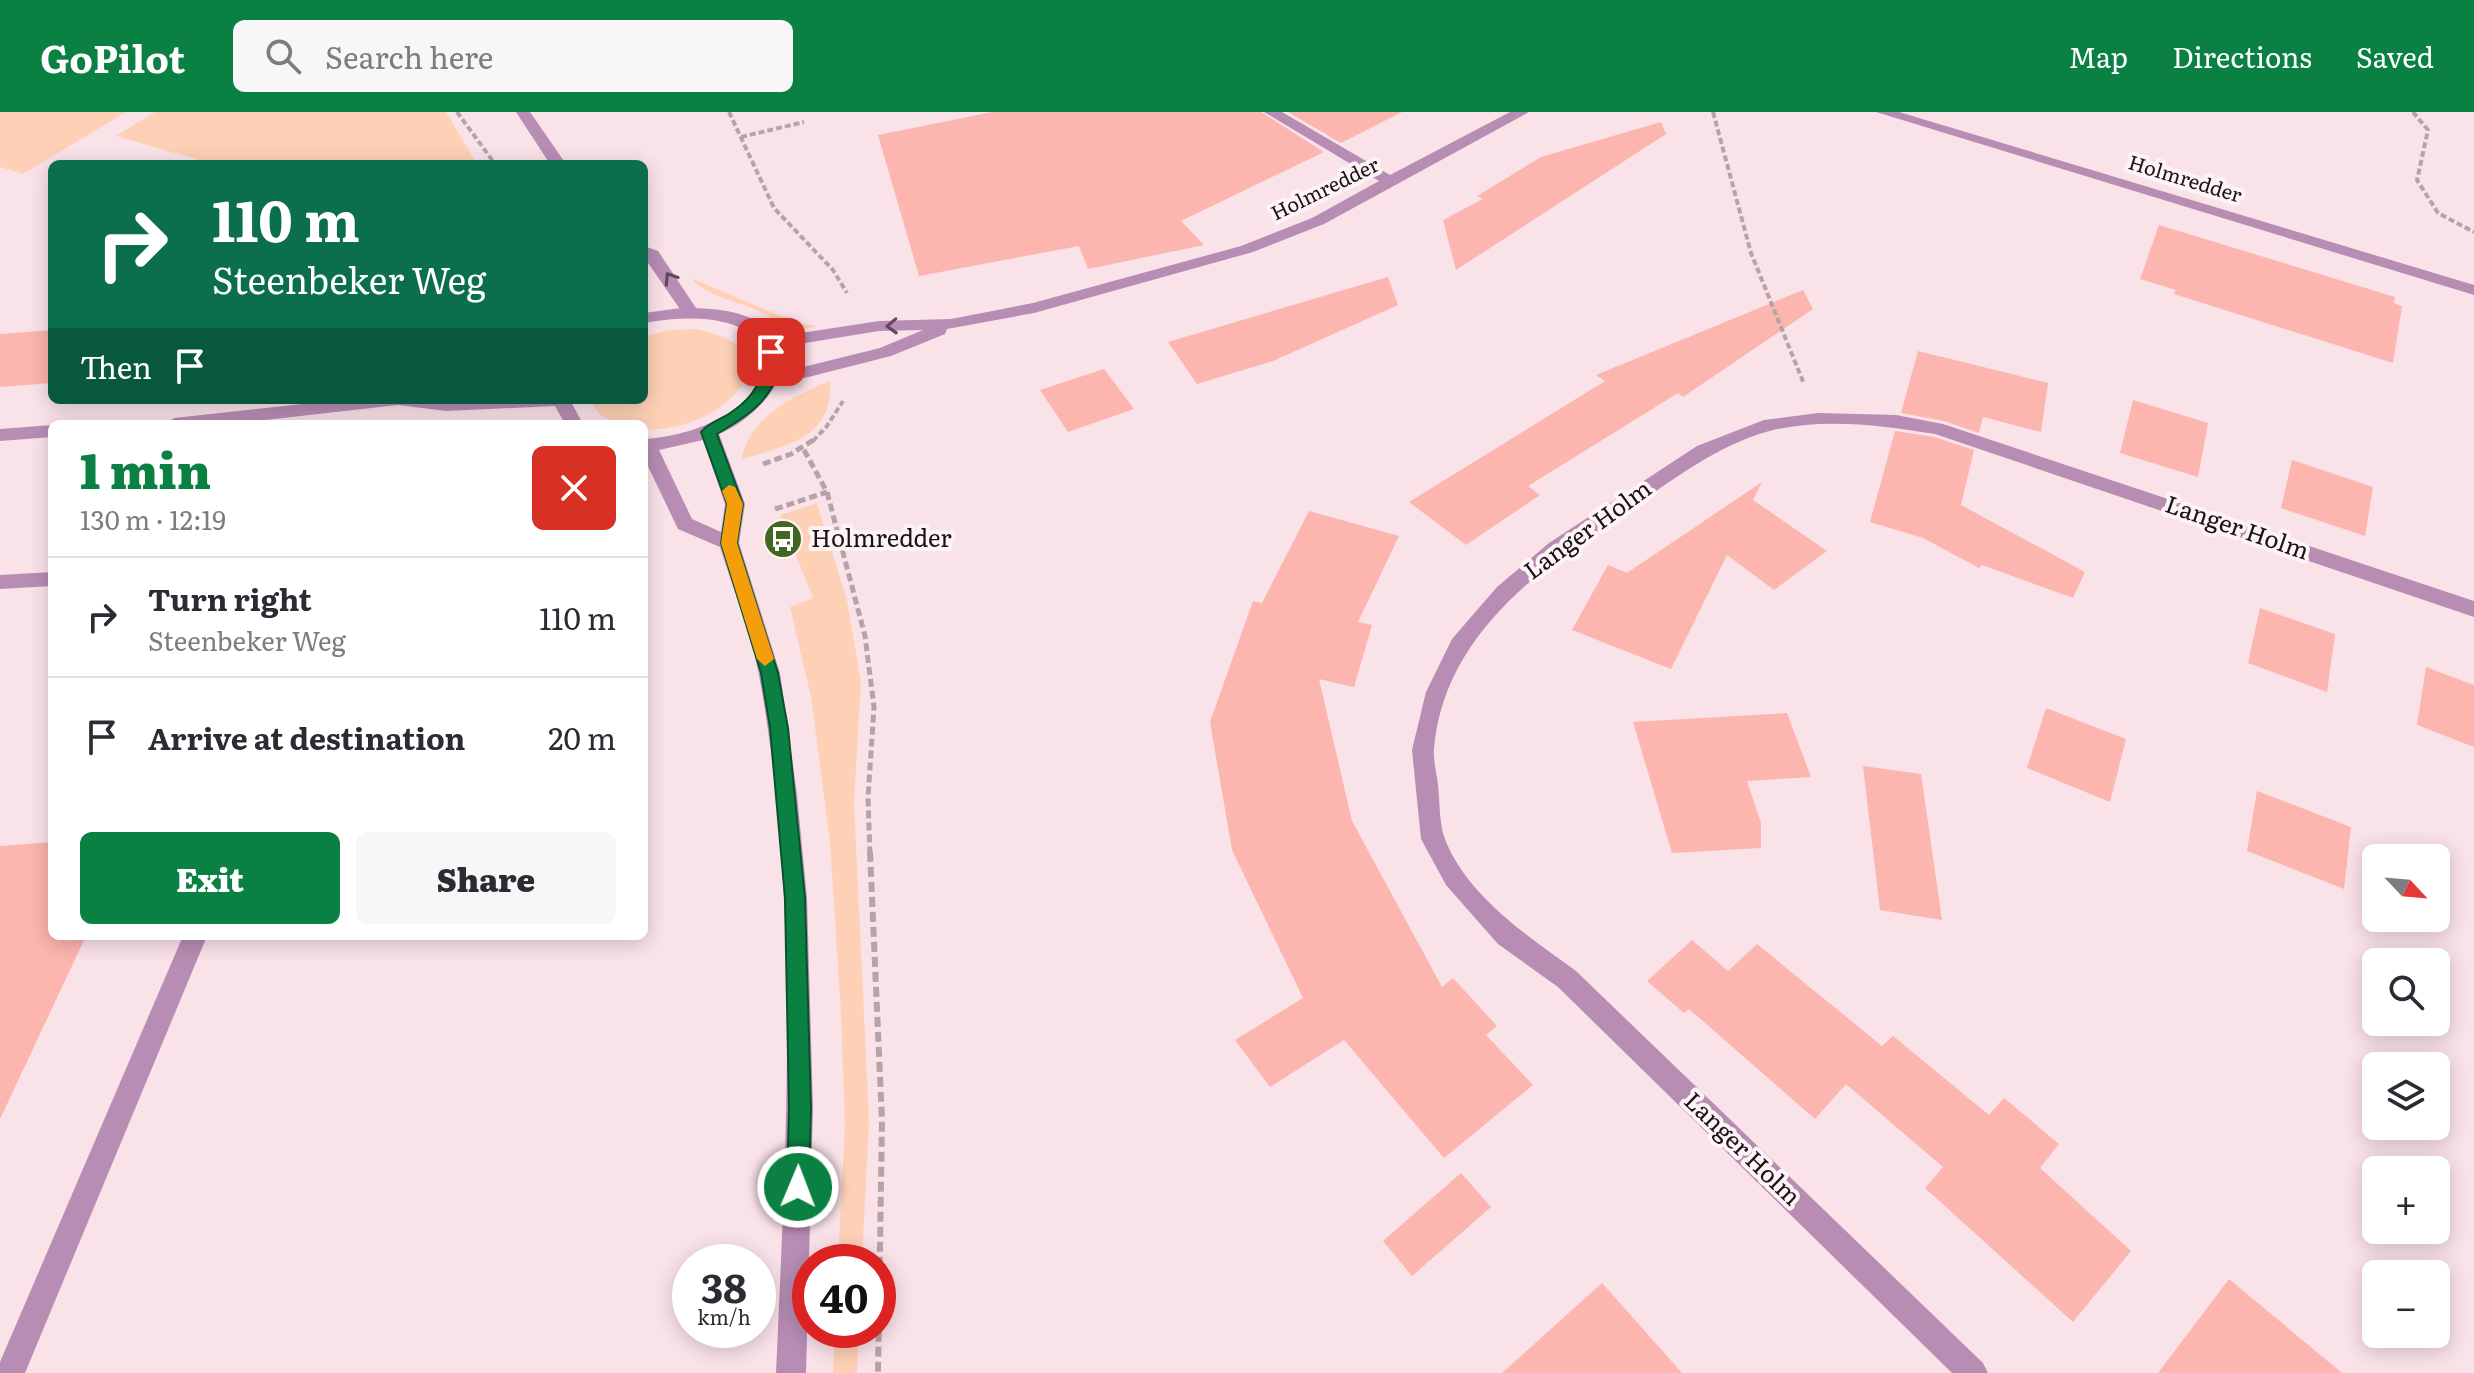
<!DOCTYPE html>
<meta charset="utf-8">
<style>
body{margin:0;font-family:Literata,serif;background:#f7f7f7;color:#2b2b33;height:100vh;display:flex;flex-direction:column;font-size:30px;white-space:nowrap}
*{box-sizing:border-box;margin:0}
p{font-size:26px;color:#7c7c81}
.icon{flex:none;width:44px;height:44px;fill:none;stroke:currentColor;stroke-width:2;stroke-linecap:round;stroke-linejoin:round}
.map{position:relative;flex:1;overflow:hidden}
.details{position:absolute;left:48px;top:308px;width:600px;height:520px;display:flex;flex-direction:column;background:#fff;border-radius:12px;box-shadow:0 4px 20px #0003}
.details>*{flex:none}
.guide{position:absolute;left:48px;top:48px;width:600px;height:244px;border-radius:12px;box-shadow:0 4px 20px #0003;background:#0b6e4f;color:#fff;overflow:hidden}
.needle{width:52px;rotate:116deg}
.tools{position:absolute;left:2362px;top:732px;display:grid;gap:16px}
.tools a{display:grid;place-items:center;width:88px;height:88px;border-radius:12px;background:#fff;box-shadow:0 4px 20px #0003;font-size:40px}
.speed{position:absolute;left:672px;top:1132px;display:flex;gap:16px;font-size:40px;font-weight:700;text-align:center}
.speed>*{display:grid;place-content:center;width:104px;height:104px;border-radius:50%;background:#fff;box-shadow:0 4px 20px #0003;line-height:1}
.speed small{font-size:20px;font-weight:400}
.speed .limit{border:12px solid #d22;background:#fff;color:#111}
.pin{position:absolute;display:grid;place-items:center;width:68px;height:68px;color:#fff;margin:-34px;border-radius:16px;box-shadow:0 4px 12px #0006}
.me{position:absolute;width:88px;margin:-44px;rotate:1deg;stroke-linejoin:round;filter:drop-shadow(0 0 6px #0008)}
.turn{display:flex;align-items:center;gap:28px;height:168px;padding:0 32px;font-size:36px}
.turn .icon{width:104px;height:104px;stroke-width:2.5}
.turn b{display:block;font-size:56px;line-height:68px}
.then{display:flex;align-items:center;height:76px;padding:0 32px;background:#0003;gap:16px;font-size:30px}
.round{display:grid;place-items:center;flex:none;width:84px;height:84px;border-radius:12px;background:#f7f7f7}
.overview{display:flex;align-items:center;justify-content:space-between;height:136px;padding:0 32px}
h1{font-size:48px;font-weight:800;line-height:60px;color:#0b8043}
.cta{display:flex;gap:16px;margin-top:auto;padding:16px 32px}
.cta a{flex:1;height:92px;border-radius:12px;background:#0b8043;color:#fff;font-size:32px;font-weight:800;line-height:92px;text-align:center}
.cta a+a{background:#f7f7f7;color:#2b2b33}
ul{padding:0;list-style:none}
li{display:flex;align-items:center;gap:24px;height:120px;padding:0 32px;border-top:2px solid #e1e1e2}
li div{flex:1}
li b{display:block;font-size:30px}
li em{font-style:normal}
header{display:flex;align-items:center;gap:48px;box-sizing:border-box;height:112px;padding:0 40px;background:#0b8043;color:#fff}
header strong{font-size:38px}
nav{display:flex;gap:44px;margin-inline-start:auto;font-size:28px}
.search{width:560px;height:72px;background:#f7f7f7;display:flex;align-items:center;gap:20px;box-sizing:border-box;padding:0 28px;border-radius:12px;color:#7c7c81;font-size:30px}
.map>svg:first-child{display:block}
</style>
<header>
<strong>GoPilot</strong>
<div class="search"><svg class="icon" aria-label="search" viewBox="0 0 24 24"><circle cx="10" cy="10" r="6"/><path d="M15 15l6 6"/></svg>Search here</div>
<nav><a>Map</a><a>Directions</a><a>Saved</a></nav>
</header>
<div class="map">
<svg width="2474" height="1261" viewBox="0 0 2474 1261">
<rect width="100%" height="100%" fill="#fae2e9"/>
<g fill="#fed1b6">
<path d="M0 0H126L23 62 0 55Z"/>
<path d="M155 0H446L477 52H213L116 24Z"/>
<path d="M691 166 797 211 817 214C794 223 772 204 752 196 729 187 709 185 691 166Z"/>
<path d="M695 217C808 238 717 323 644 317V312C622 312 600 312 591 288H644V225L669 218Z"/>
<path d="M830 269C834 326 786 334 742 347 747 307 796 282 830 269Z"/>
<path d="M817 391 847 489 861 570 854 691 869 1009 862 1150H838L845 1013 841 902 830 730 811 585 790 495 813 486 780 403Z"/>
<path d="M835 1218H859L857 1261H833Z"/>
</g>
<g fill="#fcb5af">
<path d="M992 0H1261L1324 40 1181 109 1204 133 1088 157 1079 134 919 164 878 23Z"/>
<path d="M1288 0H1402L1341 31Z"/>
<path d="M1661 10 1666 22 1456 158 1443 108 1483 87 1477 84 1541 45Z"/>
<path d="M2159 113 2395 185 2394 191 2402 194 2393 251 2174 182 2176 178 2140 167Z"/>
<path d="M1388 165 1398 193 1273 249 1197 272 1168 230Z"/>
<path d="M1803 178 1813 197 1683 285 1678 281 1528 374 1540 383 1466 433 1409 390 1605 269 1596 263Z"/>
<path d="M52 218V271L0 275V222Z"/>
<path d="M1918 239 2048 271 2041 320 1983 305 1979 321 1944 309 1901 301Z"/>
<path d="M1104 257 1134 297 1068 320 1040 278Z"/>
<path d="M2133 288 2208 311 2198 365 2120 341Z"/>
<path d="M1895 319 1934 325 1974 338 1961 393 2085 460 2073 486 1982 453 1979 456 1923 426 1870 410Z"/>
<path d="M2292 348 2373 375 2365 424 2281 396Z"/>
<path d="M1762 370 1753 388 1827 439 1774 478 1727 443 1671 557 1572 518 1608 453 1627 461Z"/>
<path d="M1309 399 1399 424 1358 510 1372 513 1354 575 1319 567 1352 709 1442 875 1453 866 1497 914 1486 923 1533 973 1444 1046 1344 928 1270 975 1235 928 1303 886 1232 738 1210 610 1253 489 1262 491Z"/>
<path d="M2260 496 2335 522 2327 580 2248 551Z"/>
<path d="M2426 555 2474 573V635L2417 613Z"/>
<path d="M2046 596 2126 627 2110 690 2027 656Z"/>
<path d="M1787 601 1811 665 1747 669 1761 711V736L1672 741 1633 610Z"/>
<path d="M1863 654 1921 662 1942 808 1880 798Z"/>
<path d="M2257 679 2351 715 2344 777 2247 739Z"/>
<path d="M52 730V824H86L0 1007V734Z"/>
<path d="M1692 828 1728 859 1757 832 1882 934 1893 924 1989 1003 2004 986 2059 1032 2040 1056 2131 1139 2073 1210 1925 1076 1943 1055 1846 972 1815 1007 1689 897 1684 901 1647 869Z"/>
<path d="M1461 1061 1491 1095 1412 1164 1383 1129Z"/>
<path d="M2229 1167 2342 1261H2158Z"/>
<path d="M1602 1171 1682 1261H1502Z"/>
</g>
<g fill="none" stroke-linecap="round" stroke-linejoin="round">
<g stroke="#b6a3a8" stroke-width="4" stroke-dasharray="6 3" stroke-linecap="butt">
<path d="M457 0 495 52"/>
<path d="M729 0 774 96 833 158 847 181"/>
<path d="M1713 0 1751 141 1804 272"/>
<path d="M2413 0 2428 18 2417 68 2438 101 2474 120"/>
<path d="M741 25 804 10"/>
<path d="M813 329 827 314 843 289"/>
</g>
<g stroke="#b6a3a8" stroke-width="5" stroke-dasharray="8 4" stroke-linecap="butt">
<path d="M804 338 827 380 865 524 874 595 868 686 870 742"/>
<path d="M763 352 791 342 815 327"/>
<path d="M775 397 827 380"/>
</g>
<path stroke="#b6a3a8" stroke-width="6" stroke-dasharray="10 5" stroke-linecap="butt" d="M870 740 882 1009 878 1261"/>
<g fill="#b88db4" fill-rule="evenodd">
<path d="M52 460V474L0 477V463Z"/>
<path d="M183 824H207L25 1261H0V1250Z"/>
</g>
<g fill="#b88db4" fill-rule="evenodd">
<path d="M516 0H530L566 52H550Z"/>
<path d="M1264 0H1282L1390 63 1510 0H1529L1324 112 1253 140 1034 201 947 217 945 222 891 244 769 275 760 269 763 265 880 236 923 218 879 219 768 237 762 235 759 231 762 227 879 209 951 207 1033 191 1241 134 1312 106 1379 69Z"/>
<path d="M1876 0H1899L2474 173V183Z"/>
<path d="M644 134 658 139 698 199 696 203H684L644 145Z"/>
<path d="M1818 301 1896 303 1943 312 2474 489V505L1935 322C1882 313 1818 305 1766 320 1717 334 1676 366 1634 394 1546 452 1444 520 1434 637 1433 649 1437 662 1438 673 1440 690 1439 712 1445 727 1466 783 1530 826 1576 859L1983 1251 1988 1261H1952L1558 875 1498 832 1446 773 1421 727 1412 638 1426 580 1452 527 1497 475 1549 431 1697 334 1764 308Z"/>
</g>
<g fill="#b88db4" fill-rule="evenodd">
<path d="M681 196C709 196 741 197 764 214 813 250 756 307 719 322L745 392 739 431 780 561 797 682 807 786 813 996 806 1261H776C786 1030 801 793 759 563 751 520 733 477 720 435L678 417 644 346V327C793 315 815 180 644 211V201ZM703 328 725 392 721 420 692 407 659 338Z"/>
<path d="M340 288H570L583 312H565L555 294 446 299 398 293 230 312H165L174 306Z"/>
<path d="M52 313V325L0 329V317Z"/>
</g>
</g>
<defs><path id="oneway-chevron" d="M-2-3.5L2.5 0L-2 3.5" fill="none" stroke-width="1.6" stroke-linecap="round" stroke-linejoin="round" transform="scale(2)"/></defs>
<g stroke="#61495d">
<use href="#oneway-chevron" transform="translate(670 166) rotate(-123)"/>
<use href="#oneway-chevron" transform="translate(892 214) rotate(178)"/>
</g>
<path fill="#0b8043" stroke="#07532c" stroke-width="2" d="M771 235 779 240C781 283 751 302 717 322L743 392 737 431 778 561 788 616 805 786 811 996 809 1075 806 1083 798 1086 790 1083 787 1075 789 996 785 786 770 616 761 561 721 431 727 392 701 320C709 310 723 307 733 299 755 284 765 265 764 240Z"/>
<path fill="#f59e0b" d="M729 373 735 375 743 392 737 431 774 547 765 554 757 547 721 431 727 392 722 379Z"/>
<defs>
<symbol id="bus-disc" viewBox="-11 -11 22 22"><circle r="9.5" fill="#406823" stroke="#fef4f7"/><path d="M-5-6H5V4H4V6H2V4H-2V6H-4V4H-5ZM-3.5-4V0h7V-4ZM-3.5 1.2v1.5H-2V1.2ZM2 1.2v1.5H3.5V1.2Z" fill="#fff"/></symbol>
</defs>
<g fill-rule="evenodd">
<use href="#bus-disc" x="761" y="405" width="44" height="44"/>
</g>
<g text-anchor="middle" stroke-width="8" stroke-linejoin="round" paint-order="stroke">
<g font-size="20" fill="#1a1215" stroke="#fef4f7">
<text transform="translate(2185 67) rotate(17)" y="7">Holmredder</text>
<text transform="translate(1325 77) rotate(-26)" y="7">Holmredder</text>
</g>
<g font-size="24" fill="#1a1215" stroke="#fef4f7">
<text transform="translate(2237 416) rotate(19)" y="8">Langer Holm</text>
<text transform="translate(1588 418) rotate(-36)" y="8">Langer Holm</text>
<text transform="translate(1742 1037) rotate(44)" y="8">Langer Holm</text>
</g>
<g font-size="24" fill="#1a1215" stroke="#fef4f7" text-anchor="start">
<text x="811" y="435">Holmredder</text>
</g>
</g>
</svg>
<div class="tools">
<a><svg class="needle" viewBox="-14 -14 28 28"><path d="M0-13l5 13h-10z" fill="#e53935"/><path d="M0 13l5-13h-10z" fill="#7c7c81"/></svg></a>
<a><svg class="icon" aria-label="search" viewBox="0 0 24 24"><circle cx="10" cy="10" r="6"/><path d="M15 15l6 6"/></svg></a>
<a><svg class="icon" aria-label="layers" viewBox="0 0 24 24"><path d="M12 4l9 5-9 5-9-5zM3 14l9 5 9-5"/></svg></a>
<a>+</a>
<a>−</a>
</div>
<div class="speed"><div>38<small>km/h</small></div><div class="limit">40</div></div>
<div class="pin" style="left:771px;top:240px;background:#d93025"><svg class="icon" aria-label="arrive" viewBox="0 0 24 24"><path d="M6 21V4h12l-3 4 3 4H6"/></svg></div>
<svg class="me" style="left:798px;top:1075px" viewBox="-20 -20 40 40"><circle r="17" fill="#0b8043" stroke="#fff" stroke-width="3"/><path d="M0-11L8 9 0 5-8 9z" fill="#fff"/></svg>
<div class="guide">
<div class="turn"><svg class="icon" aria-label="right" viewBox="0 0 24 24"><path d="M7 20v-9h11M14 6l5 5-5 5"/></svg><div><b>110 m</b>Steenbeker Weg</div></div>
<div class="then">Then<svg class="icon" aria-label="arrive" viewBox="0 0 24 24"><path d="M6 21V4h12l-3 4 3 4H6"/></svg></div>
</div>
<section class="details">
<div class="overview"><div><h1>1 min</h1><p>130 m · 12:19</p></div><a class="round" style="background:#d93025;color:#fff"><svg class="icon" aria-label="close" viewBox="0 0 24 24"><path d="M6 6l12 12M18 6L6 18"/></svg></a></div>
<ul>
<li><svg class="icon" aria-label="right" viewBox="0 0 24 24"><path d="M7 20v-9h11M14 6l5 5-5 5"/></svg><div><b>Turn right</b><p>Steenbeker Weg</p></div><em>110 m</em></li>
<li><svg class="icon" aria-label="arrive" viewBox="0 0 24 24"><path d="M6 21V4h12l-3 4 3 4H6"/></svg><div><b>Arrive at destination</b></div><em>20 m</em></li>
</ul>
<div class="cta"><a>Exit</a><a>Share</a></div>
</section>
</div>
